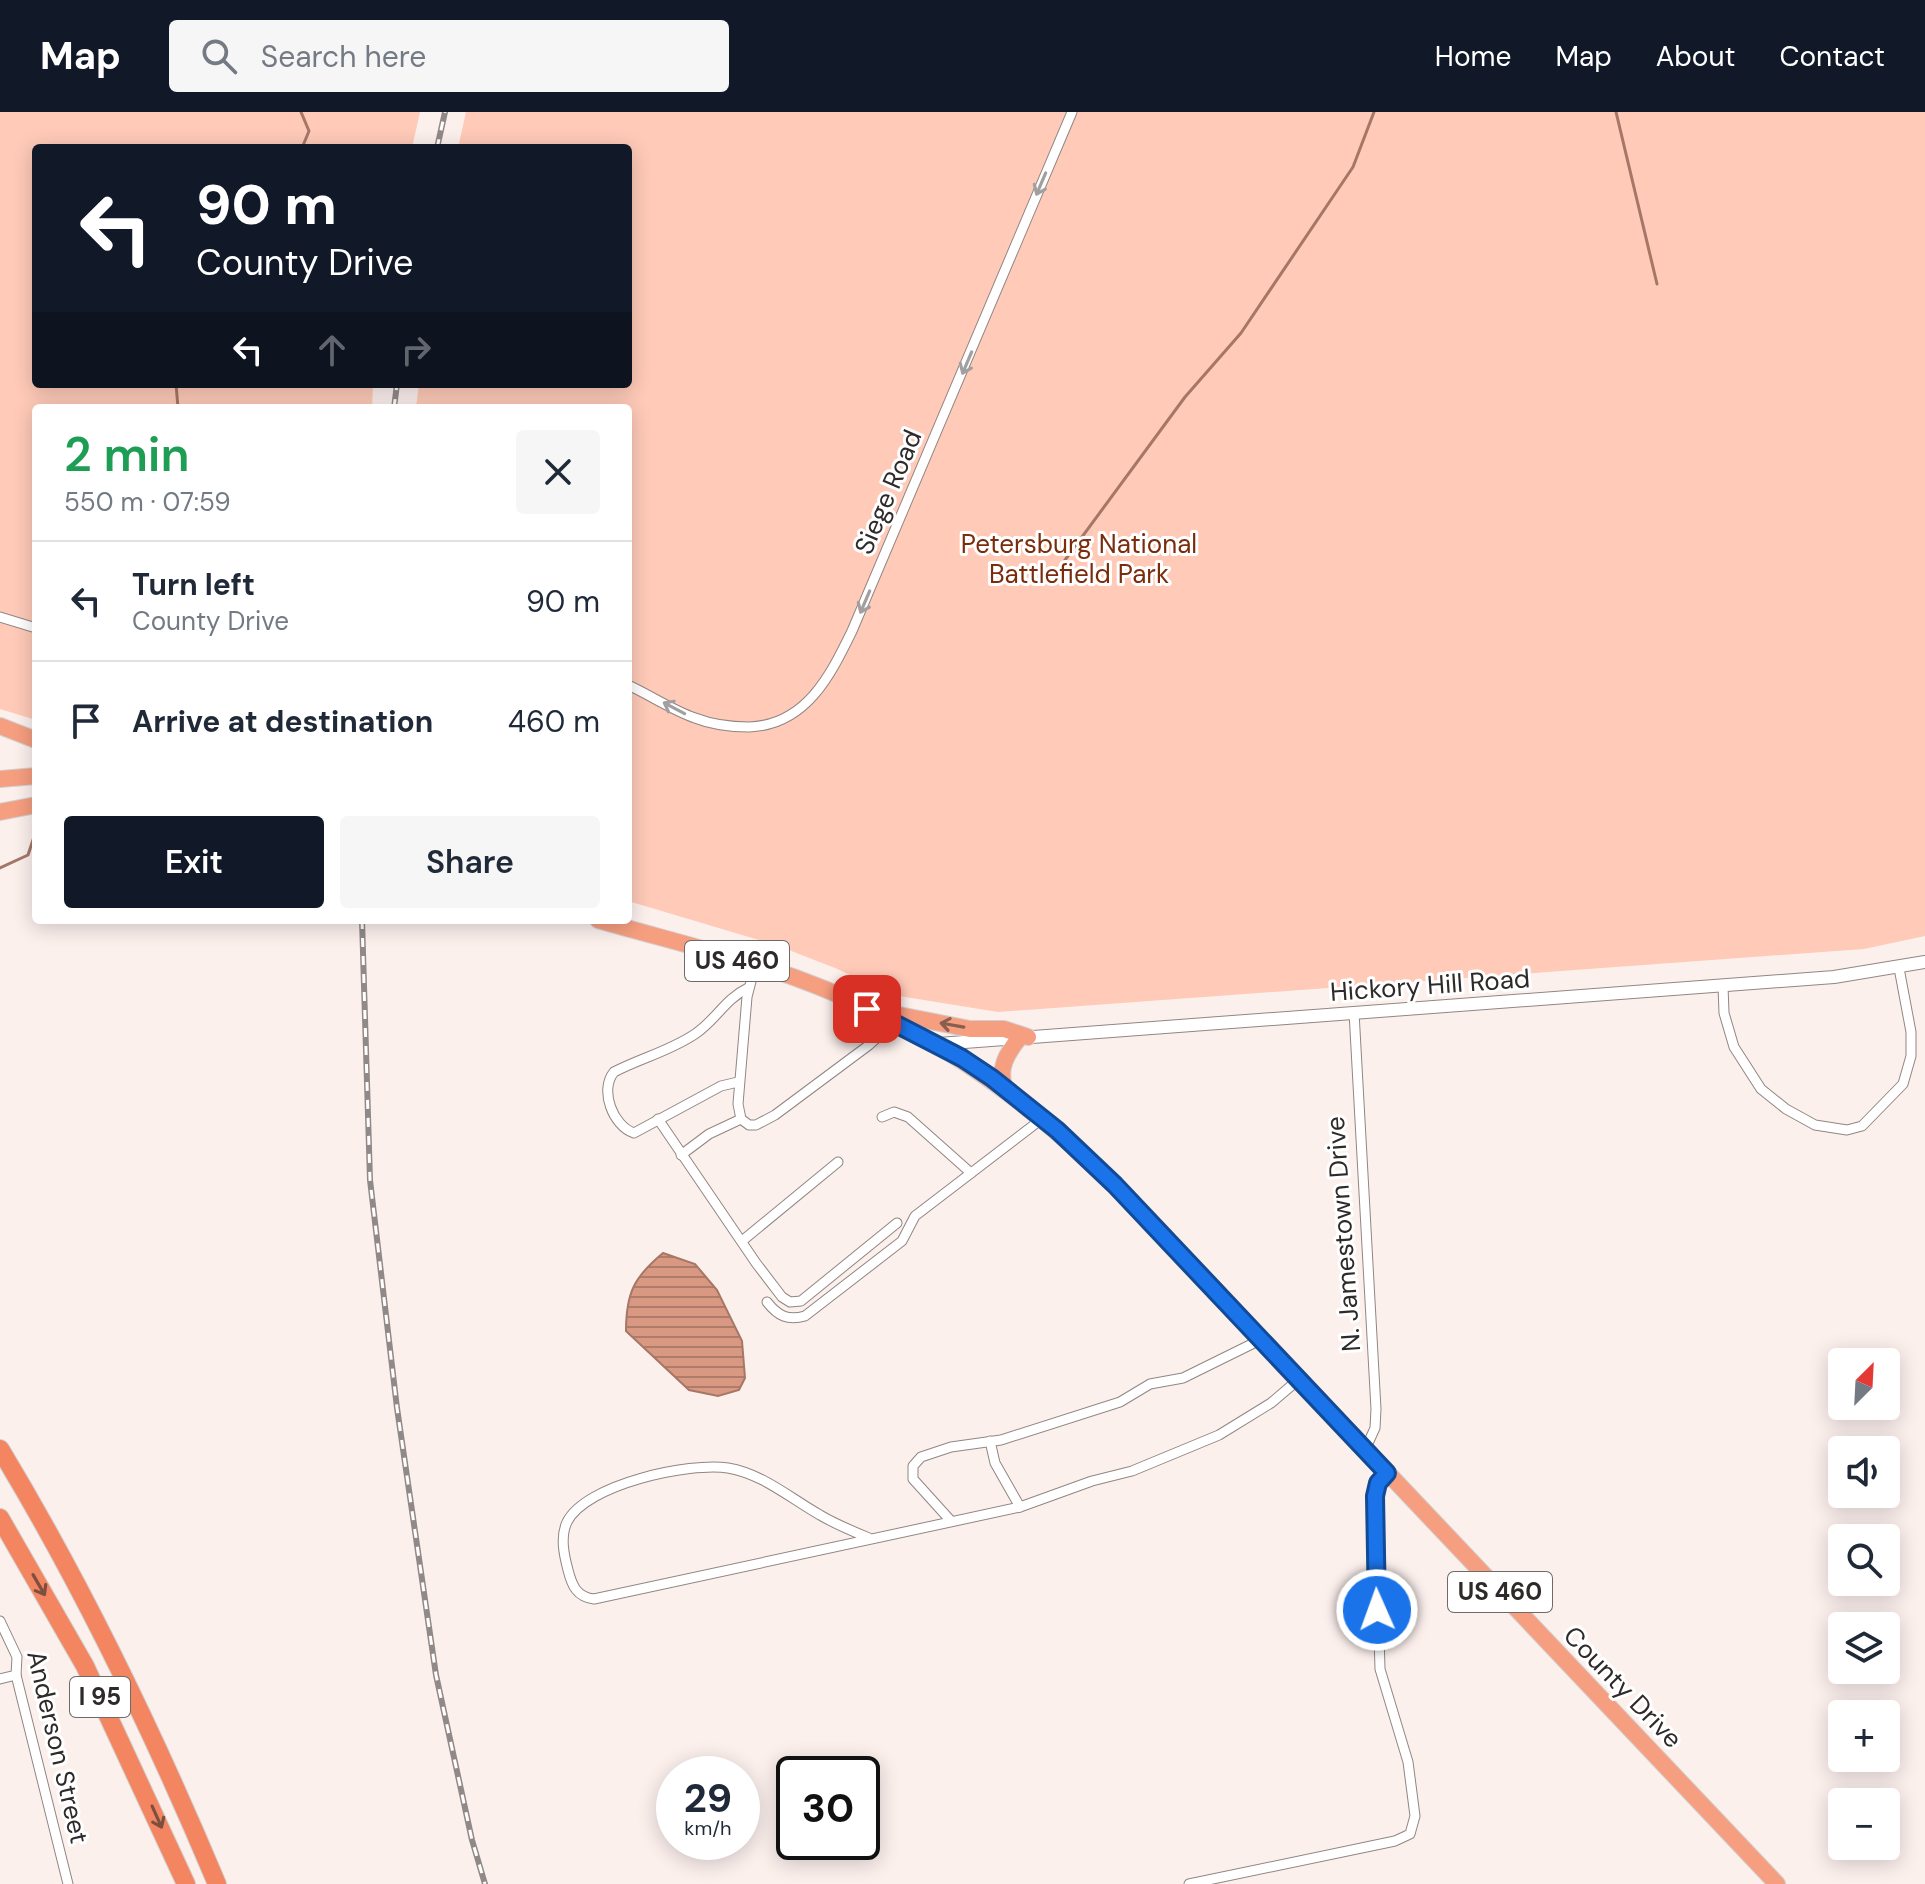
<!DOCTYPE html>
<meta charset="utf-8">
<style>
body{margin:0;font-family:"DM Sans",sans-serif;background:#f6f6f7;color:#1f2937;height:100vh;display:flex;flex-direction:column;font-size:30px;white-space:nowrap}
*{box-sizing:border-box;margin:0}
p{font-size:26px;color:#747a83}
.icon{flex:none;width:44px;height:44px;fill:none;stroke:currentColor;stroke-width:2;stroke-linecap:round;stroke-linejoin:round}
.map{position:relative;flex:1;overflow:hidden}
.sheet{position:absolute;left:32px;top:292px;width:600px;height:520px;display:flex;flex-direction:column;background:#fff;border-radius:8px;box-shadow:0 4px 20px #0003}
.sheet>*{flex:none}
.hud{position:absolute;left:32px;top:32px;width:600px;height:244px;border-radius:8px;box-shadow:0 4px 20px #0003;background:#111827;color:#fff;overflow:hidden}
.needle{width:52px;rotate:24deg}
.controls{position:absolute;left:1828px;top:1236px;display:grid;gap:16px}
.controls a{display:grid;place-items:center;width:72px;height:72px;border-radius:8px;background:#fff;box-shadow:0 4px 20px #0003;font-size:40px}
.speed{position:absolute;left:656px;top:1644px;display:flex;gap:16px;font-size:40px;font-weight:700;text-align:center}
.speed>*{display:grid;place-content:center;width:104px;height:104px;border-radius:50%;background:#fff;box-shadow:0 4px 20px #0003;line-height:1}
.speed small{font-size:20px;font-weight:400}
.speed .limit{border:4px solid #111;border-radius:12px;background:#fff;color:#111}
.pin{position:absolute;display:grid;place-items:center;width:68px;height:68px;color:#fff;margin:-34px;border-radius:16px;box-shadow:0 4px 12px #0006}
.me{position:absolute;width:88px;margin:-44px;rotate:358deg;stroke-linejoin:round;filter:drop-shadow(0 0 6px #0008)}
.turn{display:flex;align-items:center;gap:28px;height:168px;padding:0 32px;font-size:36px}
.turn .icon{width:104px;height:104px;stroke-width:2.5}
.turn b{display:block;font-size:56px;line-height:68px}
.lanes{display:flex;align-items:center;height:76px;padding:0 32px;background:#0003;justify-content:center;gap:40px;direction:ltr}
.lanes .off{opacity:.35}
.round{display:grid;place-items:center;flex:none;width:84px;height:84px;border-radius:8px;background:#f6f6f7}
.headline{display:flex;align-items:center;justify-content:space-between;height:136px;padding:0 32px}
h1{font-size:48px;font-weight:600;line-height:60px;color:#1e9e55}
.cta{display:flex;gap:16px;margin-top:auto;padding:16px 32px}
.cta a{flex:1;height:92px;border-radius:8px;background:#111827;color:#fff;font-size:32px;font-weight:600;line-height:92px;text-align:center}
.cta a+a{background:#f6f6f7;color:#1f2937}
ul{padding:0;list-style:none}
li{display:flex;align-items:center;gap:24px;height:120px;padding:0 32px;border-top:2px solid #e0e1e3}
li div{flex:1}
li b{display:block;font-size:30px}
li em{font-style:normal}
header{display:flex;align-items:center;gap:48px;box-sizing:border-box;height:112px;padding:0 40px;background:#111827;color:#fff}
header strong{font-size:38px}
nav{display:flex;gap:44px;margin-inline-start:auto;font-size:28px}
.search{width:560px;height:72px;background:#f6f6f7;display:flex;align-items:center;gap:20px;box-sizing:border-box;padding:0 28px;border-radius:8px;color:#747a83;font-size:30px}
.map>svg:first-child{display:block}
</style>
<header>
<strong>Map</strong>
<div class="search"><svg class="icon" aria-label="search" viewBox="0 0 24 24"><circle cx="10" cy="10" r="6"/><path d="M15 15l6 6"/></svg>Search here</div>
<nav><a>Home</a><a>Map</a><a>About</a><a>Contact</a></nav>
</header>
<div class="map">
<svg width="1925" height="1772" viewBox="0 0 1925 1772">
<defs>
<pattern id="water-rules" width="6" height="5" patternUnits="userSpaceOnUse" patternTransform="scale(2)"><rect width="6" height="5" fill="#d99881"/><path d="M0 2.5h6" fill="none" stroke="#b07c6a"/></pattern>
</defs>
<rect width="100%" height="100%" fill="#fcf0ed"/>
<g fill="#ffcab8">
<path d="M0 0H420L412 36H36V272H373L372 296H36V608L0 597Z"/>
<path d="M466 0H1925V824L1864 837 998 900 893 883 835 856 776 833 628 789V296H416L419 272H628V36H458Z"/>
</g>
<path fill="url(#water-rules)" stroke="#a67767" stroke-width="2" d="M663 1141 695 1152 717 1178 742 1229 745 1266 739 1278 718 1284 689 1278 626 1219C626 1181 634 1165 663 1141Z"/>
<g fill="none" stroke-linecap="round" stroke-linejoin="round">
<g stroke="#a67767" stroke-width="3">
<path d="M301 0 309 19 302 36"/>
<path d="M1616 0 1657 172"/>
<path d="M176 272 178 296"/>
<path d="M1065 448 1185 285 1241 221 1353 55 1374 0"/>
<path d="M0 756 28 743 36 719"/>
</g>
<defs>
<g id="minor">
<path d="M0 505 36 516"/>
<path d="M628 573C650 583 672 598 695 606 713 613 730 615 749 615 806 613 830 564 852 519L1072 0"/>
<path d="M755 854 747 885 738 992 741 1007 749 1013H756L775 1003 869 933 895 910"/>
<path d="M1723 874 1724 901 1734 935 1761 977 1786 997 1815 1013 1847 1018 1862 1014 1903 972 1911 944V920L1899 856"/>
<path d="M1354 900 1376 1297 1375 1316 1365 1338"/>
<path d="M738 970 721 974 634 1021C613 1014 599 978 614 960 641 946 670 939 695 922 716 908 725 887 748 876"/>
<path d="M882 1005 894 1000 908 1005 971 1061"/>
<path d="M658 1007 756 1151 782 1185 790 1190 801 1189 897 1111"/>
<path d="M681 1043 709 1022 741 1007"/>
<path d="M742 1129 838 1050"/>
<path d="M767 1190C778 1204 788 1209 805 1204L902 1129 915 1104 1043 1006"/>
<path d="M990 1329 995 1351 1020 1395"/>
<path d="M951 1409 913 1367V1354L921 1345 951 1335 1001 1328 1120 1290 1150 1272 1183 1266 1260 1228"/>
<path d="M869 1426C852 1419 835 1412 820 1403 790 1386 763 1362 728 1356 690 1350 586 1372 567 1410 560 1425 564 1443 568 1458 572 1474 577 1485 594 1487L1020 1395 1092 1369 1132 1359 1219 1323 1271 1291 1298 1268"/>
<path d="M0 1509 17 1545 16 1563 68 1772"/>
<path d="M0 1567 16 1563"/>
<path d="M1189 1772 1395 1729 1410 1722 1415 1704 1408 1650 1380 1557 1375 1384 1378 1371 1387 1361"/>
</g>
<path id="tertiary" d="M938 932 1834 865 1925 850"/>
<g id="trunk">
<path d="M0 614 36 628"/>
<path d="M0 667 36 664"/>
<path d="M0 700 36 693"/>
<path d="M598 808C664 827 732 843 796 866 922 912 1019 980 1115 1073L1777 1772"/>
<path d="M889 901 970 917H1004L1028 925"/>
<path d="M1005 977C997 957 1007 941 1020 925"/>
</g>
<g id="motorway">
<path d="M0 1337C84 1476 154 1622 217 1772"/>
<path d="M0 1406 85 1554 186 1772"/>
</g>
</defs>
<use href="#minor" stroke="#918683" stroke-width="11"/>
<use href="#tertiary" stroke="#918683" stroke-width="14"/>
<use href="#trunk" stroke="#d1d0d0" stroke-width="18"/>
<use href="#motorway" stroke="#d1d0d0" stroke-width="20"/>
<use href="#minor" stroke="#fff" stroke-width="9"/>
<use href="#tertiary" stroke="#fff" stroke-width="12"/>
<use href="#trunk" stroke="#f69e80" stroke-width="16"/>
<use href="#motorway" stroke="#f38660" stroke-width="18"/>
<defs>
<g id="rail">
<path d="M437 36 445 0"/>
<path d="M394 296 397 272"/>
<path d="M362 808 370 1068 397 1296 436 1563 472 1728 485 1772"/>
</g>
</defs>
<use href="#rail" stroke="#918987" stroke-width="6"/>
<use href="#rail" stroke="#fff" stroke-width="3" stroke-dasharray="9" stroke-linecap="butt"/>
</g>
<defs><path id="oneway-shaft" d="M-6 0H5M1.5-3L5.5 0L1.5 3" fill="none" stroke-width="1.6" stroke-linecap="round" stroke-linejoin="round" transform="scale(2)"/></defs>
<g stroke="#a19f9f">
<use href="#oneway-shaft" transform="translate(1041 72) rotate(113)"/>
<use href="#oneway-shaft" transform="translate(967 251) rotate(113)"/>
<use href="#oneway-shaft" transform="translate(865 490) rotate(113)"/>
<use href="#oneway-shaft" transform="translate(674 596) rotate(-152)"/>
</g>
<use stroke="#885e50" href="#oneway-shaft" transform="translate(952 913) rotate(-170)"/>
<g stroke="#7d4f3f">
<use href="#oneway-shaft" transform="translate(39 1473) rotate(60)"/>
<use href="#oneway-shaft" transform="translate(157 1705) rotate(66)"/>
</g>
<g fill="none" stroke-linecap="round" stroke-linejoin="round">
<defs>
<path id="route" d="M867 897 962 946 992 966 1057 1018 1115 1073 1387 1361 1378 1371 1375 1384 1377 1498"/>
</defs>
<use href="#route" stroke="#114b97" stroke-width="20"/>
<use href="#route" stroke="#1a73e8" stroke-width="14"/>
</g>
<g text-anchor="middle" stroke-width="6" stroke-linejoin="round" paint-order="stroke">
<g fill="#fff" stroke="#6d6a69" stroke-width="2">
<rect x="685" y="829" width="104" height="40" rx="6"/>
<rect x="1448" y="1460" width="104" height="40" rx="6"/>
<rect x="70" y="1565" width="60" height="40" rx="6"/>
</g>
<g font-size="24" font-weight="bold" fill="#2e2a29">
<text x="737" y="857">US 460</text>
<text x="1500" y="1488">US 460</text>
<text x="100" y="1593">I 95</text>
</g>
<g font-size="26" fill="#2e2a29" stroke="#fff">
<text transform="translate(888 380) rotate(-67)" y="9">Siege Road</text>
<text transform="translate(1430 873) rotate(-4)" y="9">Hickory Hill Road</text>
<text transform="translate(1343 1122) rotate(-94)" y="9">N. Jamestown Drive</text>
<text transform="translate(1623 1575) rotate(46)" y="9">County Drive</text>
<text transform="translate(58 1635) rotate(77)" y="9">Anderson Street</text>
</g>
<g font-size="26" fill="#7a2d0d" stroke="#fff">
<text x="1079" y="441">Petersburg National<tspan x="1079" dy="30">Battlefield Park</tspan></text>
</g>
</g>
</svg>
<div class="controls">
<a><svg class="needle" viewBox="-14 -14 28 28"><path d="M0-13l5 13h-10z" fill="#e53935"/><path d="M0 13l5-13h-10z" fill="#747a83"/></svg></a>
<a><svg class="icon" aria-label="sound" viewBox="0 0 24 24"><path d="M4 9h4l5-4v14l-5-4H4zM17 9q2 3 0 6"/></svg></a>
<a><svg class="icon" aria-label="search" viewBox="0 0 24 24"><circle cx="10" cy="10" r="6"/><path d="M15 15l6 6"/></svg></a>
<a><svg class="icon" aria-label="layers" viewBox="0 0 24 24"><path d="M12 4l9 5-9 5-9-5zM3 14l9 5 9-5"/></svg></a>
<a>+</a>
<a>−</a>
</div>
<div class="speed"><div>29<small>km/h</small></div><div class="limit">30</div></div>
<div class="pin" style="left:867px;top:897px;background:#d93025"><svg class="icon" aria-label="arrive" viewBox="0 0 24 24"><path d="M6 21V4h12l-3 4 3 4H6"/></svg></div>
<svg class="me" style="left:1377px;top:1498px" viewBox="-20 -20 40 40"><circle r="17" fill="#1a73e8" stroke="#fff" stroke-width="3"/><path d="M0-11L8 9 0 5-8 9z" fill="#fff"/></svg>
<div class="hud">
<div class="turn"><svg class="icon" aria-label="left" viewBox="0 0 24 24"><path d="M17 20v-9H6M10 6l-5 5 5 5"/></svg><div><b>90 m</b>County Drive</div></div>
<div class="lanes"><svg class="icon" aria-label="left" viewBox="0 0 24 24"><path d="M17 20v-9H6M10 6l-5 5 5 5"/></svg><svg class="icon off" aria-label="ahead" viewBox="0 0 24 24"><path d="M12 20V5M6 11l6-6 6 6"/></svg><svg class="icon off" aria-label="right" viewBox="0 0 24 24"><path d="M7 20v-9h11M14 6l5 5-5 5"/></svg></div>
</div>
<section class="sheet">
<div class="headline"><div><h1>2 min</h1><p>550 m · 07:59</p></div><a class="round"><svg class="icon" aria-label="close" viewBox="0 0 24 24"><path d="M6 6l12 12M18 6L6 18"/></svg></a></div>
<ul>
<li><svg class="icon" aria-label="left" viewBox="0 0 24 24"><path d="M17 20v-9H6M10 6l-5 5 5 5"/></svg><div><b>Turn left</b><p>County Drive</p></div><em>90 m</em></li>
<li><svg class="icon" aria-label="arrive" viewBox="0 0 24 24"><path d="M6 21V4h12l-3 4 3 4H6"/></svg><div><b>Arrive at destination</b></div><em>460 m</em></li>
</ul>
<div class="cta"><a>Exit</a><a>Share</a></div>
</section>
</div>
